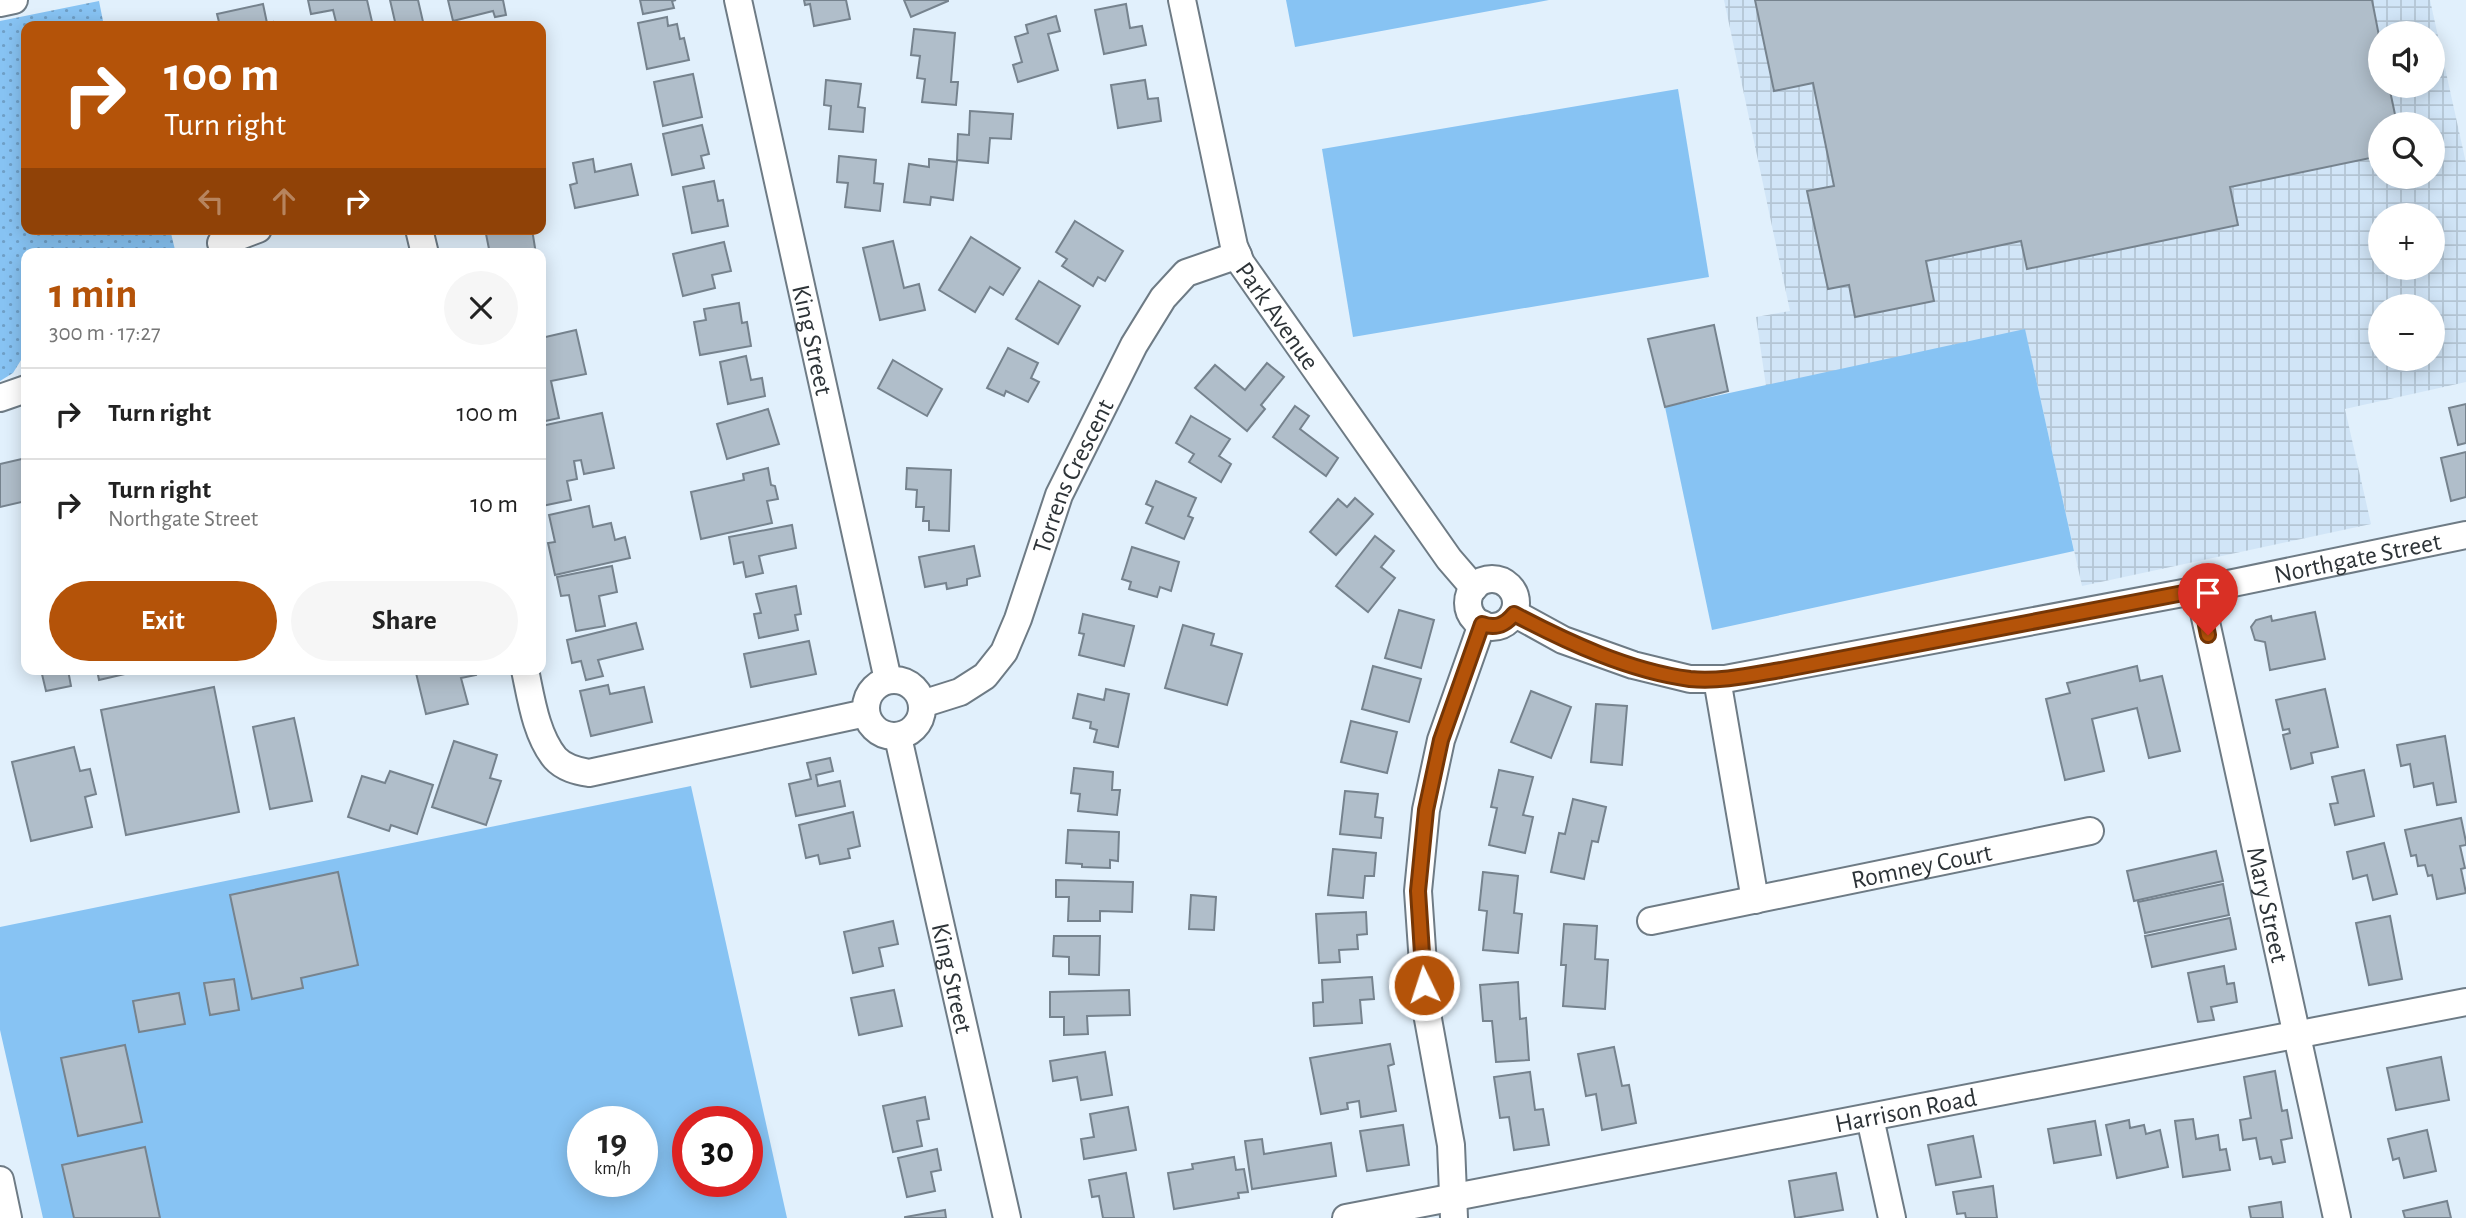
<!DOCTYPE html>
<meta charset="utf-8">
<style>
body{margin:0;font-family:"Alegreya Sans",sans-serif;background:#f6f6f6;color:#222;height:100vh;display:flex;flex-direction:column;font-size:26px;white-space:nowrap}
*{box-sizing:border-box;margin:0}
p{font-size:23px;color:#767676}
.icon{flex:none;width:38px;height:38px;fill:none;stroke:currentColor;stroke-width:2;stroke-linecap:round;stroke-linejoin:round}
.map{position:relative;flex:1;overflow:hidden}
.panel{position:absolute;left:21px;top:248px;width:525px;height:427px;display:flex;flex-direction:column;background:#fff;border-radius:14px;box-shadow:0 4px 18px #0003}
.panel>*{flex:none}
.top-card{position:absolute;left:21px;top:21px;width:525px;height:214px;border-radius:14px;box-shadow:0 4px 18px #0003;background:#b45309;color:#fff;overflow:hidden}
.tools{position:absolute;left:2368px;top:21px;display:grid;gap:14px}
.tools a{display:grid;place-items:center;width:77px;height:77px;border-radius:50%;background:#fff;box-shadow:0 4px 18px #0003;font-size:35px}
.speed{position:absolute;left:567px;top:1106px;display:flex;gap:14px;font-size:35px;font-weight:700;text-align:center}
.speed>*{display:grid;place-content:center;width:91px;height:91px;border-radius:50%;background:#fff;box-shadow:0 4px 18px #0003;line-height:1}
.speed small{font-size:18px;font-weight:400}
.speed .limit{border:10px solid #d22;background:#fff;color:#111}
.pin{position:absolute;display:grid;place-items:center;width:60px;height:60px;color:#fff;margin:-72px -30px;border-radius:50% 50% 50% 0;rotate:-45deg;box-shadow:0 0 7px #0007}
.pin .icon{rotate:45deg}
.me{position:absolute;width:77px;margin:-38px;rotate:356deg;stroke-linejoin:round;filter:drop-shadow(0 0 5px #0008)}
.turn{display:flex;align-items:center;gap:24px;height:147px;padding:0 28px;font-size:32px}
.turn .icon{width:91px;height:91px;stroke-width:2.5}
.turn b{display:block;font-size:49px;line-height:60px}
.lanes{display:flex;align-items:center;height:66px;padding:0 28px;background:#0003;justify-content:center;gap:35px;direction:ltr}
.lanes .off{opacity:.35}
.round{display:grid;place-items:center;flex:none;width:74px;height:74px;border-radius:37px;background:#f6f6f6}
.headline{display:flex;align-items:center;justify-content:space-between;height:119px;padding:0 28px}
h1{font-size:42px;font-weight:700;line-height:52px;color:#b45309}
.cta{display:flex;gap:14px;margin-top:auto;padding:14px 28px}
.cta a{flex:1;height:80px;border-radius:42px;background:#b45309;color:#fff;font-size:28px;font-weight:700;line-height:80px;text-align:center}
.cta a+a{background:#f6f6f6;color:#222}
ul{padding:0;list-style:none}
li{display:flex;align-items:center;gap:21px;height:91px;padding:0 28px;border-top:2px solid #e0e0e0}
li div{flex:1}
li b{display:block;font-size:26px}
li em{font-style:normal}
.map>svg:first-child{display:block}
</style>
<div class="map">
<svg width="2466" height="1218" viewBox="0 0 2466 1218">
<defs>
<pattern id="industrial-grid" width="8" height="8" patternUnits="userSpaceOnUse" patternTransform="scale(1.75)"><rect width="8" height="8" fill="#d1e5f7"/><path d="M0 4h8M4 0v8" fill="none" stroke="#b4c5d4"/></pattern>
<pattern id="park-dots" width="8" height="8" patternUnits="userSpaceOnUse" patternTransform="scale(1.75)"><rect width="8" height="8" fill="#87c3f3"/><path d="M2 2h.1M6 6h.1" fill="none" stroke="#6f9fc6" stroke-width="1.8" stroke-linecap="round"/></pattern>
</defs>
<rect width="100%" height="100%" fill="#e1f0fc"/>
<path fill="url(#industrial-grid)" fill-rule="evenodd" d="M1724 0H2430L2466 163V382L2345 409 2371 524 2082 586 2025 330 1766 386 1756 317 1790 311ZM2380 33H2432V86H2380ZM2380 124H2432V177H2380ZM2380 215H2432V268H2380ZM2380 306H2432V359H2380Z"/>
<path fill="url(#park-dots)" d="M99 1 104 26H26V229H170L176 254H26V352L13 373 0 381V21Z"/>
<g fill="#87c3f3" fill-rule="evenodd">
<path d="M1286 0H1549L1295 47Z"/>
<path d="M1678 89 1709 277 1353 337 1322 149Z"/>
<path d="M2025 329 2074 551 1712 630 1665 407Z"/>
<path d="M691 786 787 1218H43L0 1030V927ZM583 1122H642V1181H583ZM688 1122H747V1181H688Z"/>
</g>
<g fill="#b0beca" stroke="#76838e" stroke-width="2">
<path d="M308 0H367L373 26H337L333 10 311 14Z"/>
<path d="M390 0H418L424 26H396Z"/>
<path d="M448 0H503L506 15 495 17 493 11 453 21Z"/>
<path d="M640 0H676L672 1 674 8 643 14Z"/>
<path d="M804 0H846L850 19 814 26 810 4 805 5Z"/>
<path d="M904 0H948V1L911 17Z"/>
<path d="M1755 0H2372L2380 41V86H2389L2397 124H2380V156L2230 187 2238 225 2027 269 2021 241 1926 261 1934 301 1855 317 1849 285 1828 289 1807 191 1834 186 1813 83 1774 91Z"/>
<path d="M263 4 267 23 273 22 274 26H220L217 14Z"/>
<path d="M1126 4 1130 28 1142 26 1146 45 1104 54 1095 10Z"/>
<path d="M1056 16 1060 31 1048 34 1058 70 1018 82 1013 65 1022 62 1015 37 1028 33 1026 25Z"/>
<path d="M667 17 668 26 677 24 680 39 684 38 689 60 647 69 638 23Z"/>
<path d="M914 29 955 33 951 82H958L956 105 922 102 925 79 917 78 920 56 911 55Z"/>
<path d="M693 74 702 117 663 126 654 82Z"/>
<path d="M826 80 861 84 858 107 865 108 863 132 829 129 831 106 824 105Z"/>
<path d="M1145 80 1148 99 1158 98 1161 121 1118 128 1111 85Z"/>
<path d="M970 111 1013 114 1011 139 990 138 988 163 957 160 958 134 969 135Z"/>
<path d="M702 125 709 154 701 156 704 168 672 175 663 134Z"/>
<path d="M839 156 876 160 874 183 883 184 880 211 845 207 848 183 837 182Z"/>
<path d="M593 159 595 172 631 164 638 195 575 208 570 185 577 183 573 163Z"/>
<path d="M929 159 957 162 953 200 931 197 930 205 904 202 909 164 929 167Z"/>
<path d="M714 181 718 201 723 200 728 226 692 233 683 187Z"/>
<path d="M1075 221 1123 251 1105 281 1098 277 1093 286 1062 266 1067 259 1056 252Z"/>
<path d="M485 229H532L536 254H490Z"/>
<path d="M971 237 1020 268 1003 295 990 287 975 312 939 290Z"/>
<path d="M893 241 904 288 919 284 925 310 880 320 863 248Z"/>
<path d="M724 242 731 271 712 275 715 288 683 296 673 254Z"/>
<path d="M1039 281 1080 306 1058 344 1016 319Z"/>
<path d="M739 303 742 323 747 322 751 346 700 355 694 322 706 320 704 309Z"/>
<path d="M1714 325 1728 391 1665 407 1648 339Z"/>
<path d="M576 330 586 374 551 381 559 418 541 422V338Z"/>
<path d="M1008 348 1038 363 1031 378 1039 382 1028 402 1006 391 1004 396 987 388Z"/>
<path d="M746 356 751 380 762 378 765 396 728 404 720 362Z"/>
<path d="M893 360 942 389 927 416 878 388Z"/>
<path d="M1267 363 1284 377 1261 405 1265 409 1247 431 1195 388 1215 365 1245 390Z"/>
<path d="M2466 404V443L2458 445 2449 408Z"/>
<path d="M1295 406 1309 416 1300 429 1338 458 1326 476 1273 437Z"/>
<path d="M768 409 779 444 727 459 717 424Z"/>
<path d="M602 413 614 468 584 474 581 460 574 461 577 479 567 481 571 500 542 506 541 426Z"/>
<path d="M1191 416 1230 439 1219 456 1231 464 1221 482 1189 462 1194 454 1176 443Z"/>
<path d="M2466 452V497L2451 501 2441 458Z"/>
<path d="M26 458V501L0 507V464Z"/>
<path d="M768 468 771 485 775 486 778 499 767 501 772 523 701 539 691 492 744 480 743 474Z"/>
<path d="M907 468 951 470 949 531 929 530V521H923L924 507H916L917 490 906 489Z"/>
<path d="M1156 481 1196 498 1188 516 1193 518 1184 539 1146 523 1153 507 1146 504Z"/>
<path d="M1355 498 1373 514 1336 555 1310 532 1338 499 1347 507Z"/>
<path d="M589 506 593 527 611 523 615 540 625 537 630 558 555 575 548 543 555 542 549 515Z"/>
<path d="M792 525 796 548 759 556 763 573 746 577 743 562 734 564 729 537Z"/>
<path d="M1375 536 1394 551 1381 567 1395 578 1368 612 1336 586Z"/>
<path d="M974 546 980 576 967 579V585L947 589 946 583 925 587 919 557Z"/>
<path d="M1132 547 1179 562 1171 591 1160 587 1157 597 1129 589 1131 582 1122 579Z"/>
<path d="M612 566 617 592 599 596 605 626 576 631 569 595 561 596 557 577Z"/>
<path d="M796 586 801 614 795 615 798 630 759 638 754 614 761 613 756 594Z"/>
<path d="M1399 610 1434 620 1421 668 1385 658Z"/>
<path d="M2315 612 2325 659 2270 670 2265 642 2255 640 2251 627 2256 620 2271 616 2272 621Z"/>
<path d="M1083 614 1134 626 1124 666 1079 655 1084 634 1079 633Z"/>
<path d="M636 623 643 649 598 660 603 676 586 680 581 661 572 663 567 640Z"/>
<path d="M1183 625 1214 634 1211 645 1242 654 1227 705 1165 688Z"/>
<path d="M809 641 816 674 751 687 744 654Z"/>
<path d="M1373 666 1421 679 1409 722 1362 709Z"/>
<path d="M2137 666 2140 681 2162 676 2180 751 2149 758 2137 708 2092 719 2104 771 2065 780 2046 699 2070 693 2067 683Z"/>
<path d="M41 670H68L71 686 46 691Z"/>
<path d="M97 670H142L99 680Z"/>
<path d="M475 670 476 675 461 678 468 704 426 714 416 673 426 670Z"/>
<path d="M608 685 610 694 644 687 652 722 591 736 580 691Z"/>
<path d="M214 687 239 812 126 835 101 710Z"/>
<path d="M1106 689 1129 694 1118 747 1094 742 1097 730 1090 728 1091 722 1073 718 1078 694 1104 700Z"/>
<path d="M2325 689 2338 747 2311 753 2313 763 2291 769 2283 735 2290 733 2289 729 2283 730 2276 700Z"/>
<path d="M1531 691 1571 707 1551 758 1511 742Z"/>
<path d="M1596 704 1627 706 1622 765 1591 762Z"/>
<path d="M294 718 312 801 270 809 253 727Z"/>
<path d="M1351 721 1397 732 1387 773 1341 762Z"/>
<path d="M2445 736 2456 802 2437 805 2433 783 2414 787 2410 764 2401 766 2397 745Z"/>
<path d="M454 741 497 755 490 778 501 781 486 825 432 807Z"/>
<path d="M74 747 80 771 90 769 96 794 85 797 92 827 31 841 12 762Z"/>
<path d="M830 758 833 771 816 775 818 786 840 781 845 806 796 816 789 784 811 779 807 763Z"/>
<path d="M1074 768 1113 772 1112 790H1120L1117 815 1078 811 1080 794 1071 793Z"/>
<path d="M1499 770 1533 777 1523 815 1533 817 1525 853 1489 845 1497 808 1491 807Z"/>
<path d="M2364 770 2374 816 2335 825 2330 804 2338 803 2332 777Z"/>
<path d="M390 771 433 785 417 834 391 825 389 831 348 817 362 776 385 783Z"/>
<path d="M1345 791 1378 794 1375 817 1383 818 1381 838 1340 834Z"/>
<path d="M1573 799 1606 807 1598 842 1592 841 1584 879 1551 872 1559 833 1565 834Z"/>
<path d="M853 812 860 846 848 849 850 858 820 864 818 855 806 858 799 825Z"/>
<path d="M2461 818 2466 842V845L2460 846 2465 868 2461 869 2466 893 2437 899 2432 875 2428 876 2425 865 2418 866 2416 855 2411 856 2405 830Z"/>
<path d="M1068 830 1119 832 1118 861 1110 860V868L1082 867V864L1066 863Z"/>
<path d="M2384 843 2397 894 2373 900 2367 875 2353 879 2347 852Z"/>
<path d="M1333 849 1376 853 1374 876H1365L1363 898 1328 895Z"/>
<path d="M2216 851 2223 881 2134 901 2127 871Z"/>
<path d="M338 872 358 965 301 978 303 988 252 999 230 895Z"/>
<path d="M1483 872 1518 876 1514 913 1522 914 1518 953 1483 950 1487 911 1479 910Z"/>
<path d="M1056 880 1133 882 1132 912 1100 911V921H1068L1069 897H1056Z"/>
<path d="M2223 884 2229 915 2145 933 2138 902Z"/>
<path d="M1191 895 1216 897 1214 930 1189 929Z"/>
<path d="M1366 912 1367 934 1357 935 1358 949 1339 950 1340 962 1319 963 1316 914Z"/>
<path d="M2390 916 2402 979 2369 985 2356 923Z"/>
<path d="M2230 918 2236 949 2152 967 2145 936Z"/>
<path d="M893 921 898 944 879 948 883 966 853 973 844 932Z"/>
<path d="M1564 924 1597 926 1595 959 1608 960 1605 1009 1563 1006 1566 965H1561Z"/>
<path d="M1054 936H1100L1099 975 1069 974V957L1053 956Z"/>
<path d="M2224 966 2227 984 2234 983 2237 1002 2211 1007 2214 1020 2198 1022 2188 973Z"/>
<path d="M1372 977 1374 999 1360 1000 1362 1023 1314 1026 1313 1003 1323 1002 1322 980Z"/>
<path d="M234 979 239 1010 210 1015 204 983Z"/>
<path d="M1518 982 1520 1019 1526 1018 1529 1060 1496 1062 1492 1021H1483L1480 985Z"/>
<path d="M894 990 902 1026 859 1035 851 998Z"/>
<path d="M1129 990 1130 1015 1087 1016 1088 1034 1064 1035V1017H1050V992Z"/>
<path d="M179 993 185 1024 139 1032 133 1001Z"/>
<path d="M1390 1044 1394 1064 1388 1066 1396 1111 1361 1117 1359 1101 1347 1103 1348 1109 1321 1114 1310 1058Z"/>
<path d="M125 1045 142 1122 78 1136 61 1058Z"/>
<path d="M1614 1047 1622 1086 1629 1085 1636 1123 1602 1130 1596 1094 1586 1096 1578 1054Z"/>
<path d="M1105 1052 1112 1095 1081 1100 1077 1077 1053 1081 1050 1061Z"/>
<path d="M2441 1057 2449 1100 2396 1110 2387 1068Z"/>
<path d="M2275 1071 2282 1111 2287 1110 2292 1138 2281 1140 2285 1162 2273 1164 2271 1157 2260 1159 2256 1138 2243 1140 2240 1120 2251 1118 2244 1077Z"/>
<path d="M1530 1072 1535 1110 1543 1109 1549 1145 1514 1150 1509 1117 1500 1118 1494 1077Z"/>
<path d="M925 1097 929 1119 917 1121 922 1146 893 1152 883 1106Z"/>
<path d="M1128 1107 1136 1150 1084 1159 1081 1139 1094 1137 1090 1114Z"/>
<path d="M2193 1119 2196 1139 2218 1135 2220 1150 2226 1149 2230 1170 2183 1177 2175 1121Z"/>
<path d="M2129 1120 2130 1128 2144 1125 2146 1134 2160 1130 2168 1167 2117 1178 2106 1125Z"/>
<path d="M2095 1121 2101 1155 2054 1163 2048 1129Z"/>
<path d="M1403 1125 1409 1165 1367 1171 1360 1131Z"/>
<path d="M2427 1130 2436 1171 2404 1178 2399 1158 2393 1160 2388 1139Z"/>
<path d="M1973 1136 1981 1177 1936 1185 1928 1145Z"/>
<path d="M1262 1139 1264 1154 1331 1143 1336 1176 1252 1189 1245 1141Z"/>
<path d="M145 1147 160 1218H74L62 1165Z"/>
<path d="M937 1149 941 1170 931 1172 935 1191 907 1197 898 1158Z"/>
<path d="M1234 1157 1236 1170 1244 1169 1248 1192 1238 1193 1239 1198 1174 1209 1168 1173 1193 1169 1192 1164Z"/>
<path d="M1126 1173 1134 1218H1103L1099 1196 1092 1197 1089 1180Z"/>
<path d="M1836 1173 1843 1210 1795 1218 1789 1181Z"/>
<path d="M1993 1186 1997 1218H1966L1965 1213 1957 1214 1953 1192Z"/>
<path d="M2447 1201 2451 1218H2405L2403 1211Z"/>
<path d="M2281 1202 2283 1218H2251L2249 1207Z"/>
<path d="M945 1210 946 1218H905V1217Z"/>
</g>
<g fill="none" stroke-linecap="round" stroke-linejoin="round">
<defs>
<g id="minor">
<path id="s1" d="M738 0 888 680"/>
<path id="s2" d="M1182 0 1234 246 1241 263 1449 559 1474 588"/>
<path d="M0 3 14 0"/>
<path d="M419 229 425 254"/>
<path d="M221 243 258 229"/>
<path d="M0 398 26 389"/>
<circle cx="1492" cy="603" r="24"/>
<path id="s3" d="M2199 590 2337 1218"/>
<path id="s4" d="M1514 613 1563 640 1633 665 1690 679H1725L2199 590 2466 535"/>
<path d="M525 670C531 698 536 735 555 758 564 768 577 771 589 773L866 713"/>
<path d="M1717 679 1755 900"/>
<circle cx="894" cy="708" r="28"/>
<path id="s5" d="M922 704 960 692 985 676 1004 652 1018 619 1059 495 1134 345 1163 298 1186 273 1238 255"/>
<path id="s6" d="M898 737 1007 1218"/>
<path id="s7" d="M1651 921 2090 831"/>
<path d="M1870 1118 1892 1218"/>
<path d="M0 1180 8 1218"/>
<path id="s8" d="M1346 1218 2466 1002"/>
<path d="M1454 1218 1451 1145 1426 1008 1418 891 1426 810 1441 740 1482 624"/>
</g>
</defs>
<use href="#minor" stroke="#6e7b85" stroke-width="30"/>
<use href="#minor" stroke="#fff" stroke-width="26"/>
</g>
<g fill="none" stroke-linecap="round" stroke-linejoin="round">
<defs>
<path id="route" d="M1424 985 1418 891 1426 810 1441 740 1482 624C1496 629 1505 625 1514 614 1567 642 1629 671 1690 679 1720 682 1751 675 1781 670L2199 590 2208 635"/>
</defs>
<use href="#route" stroke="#753606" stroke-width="18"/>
<use href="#route" stroke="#b45309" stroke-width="12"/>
</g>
<g text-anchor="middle" stroke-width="7" stroke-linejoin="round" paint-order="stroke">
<g font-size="26" fill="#2d3337" stroke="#e1f0fc">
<text dy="9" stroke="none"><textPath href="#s2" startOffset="334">Park Avenue</textPath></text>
<text dy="9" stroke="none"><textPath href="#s1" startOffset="348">King Street</textPath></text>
<text dy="9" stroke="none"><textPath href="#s5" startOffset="289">Torrens Crescent</textPath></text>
<text dy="9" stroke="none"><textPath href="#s4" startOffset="868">Northgate Street</textPath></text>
<text dy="9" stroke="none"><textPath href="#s7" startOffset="276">Romney Court</textPath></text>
<text dy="9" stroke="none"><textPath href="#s3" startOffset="322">Mary Street</textPath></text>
<text dy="9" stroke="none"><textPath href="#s6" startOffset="247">King Street</textPath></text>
<text dy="9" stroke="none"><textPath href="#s8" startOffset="570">Harrison Road</textPath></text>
</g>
</g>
</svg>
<div class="tools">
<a><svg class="icon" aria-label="sound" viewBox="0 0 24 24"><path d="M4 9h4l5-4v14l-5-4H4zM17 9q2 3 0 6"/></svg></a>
<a><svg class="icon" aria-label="search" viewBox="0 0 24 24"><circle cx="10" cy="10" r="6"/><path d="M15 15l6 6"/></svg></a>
<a>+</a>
<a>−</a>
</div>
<div class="speed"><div>19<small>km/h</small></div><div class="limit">30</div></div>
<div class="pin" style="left:2208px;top:635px;background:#d93025"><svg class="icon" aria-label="arrive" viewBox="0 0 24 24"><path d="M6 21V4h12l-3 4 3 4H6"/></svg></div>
<svg class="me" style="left:1424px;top:985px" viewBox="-20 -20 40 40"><circle r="17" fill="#b45309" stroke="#fff" stroke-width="3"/><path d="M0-11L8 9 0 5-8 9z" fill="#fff"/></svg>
<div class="top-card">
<div class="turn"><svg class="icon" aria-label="right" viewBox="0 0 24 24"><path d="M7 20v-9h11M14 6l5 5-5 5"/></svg><div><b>100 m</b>Turn right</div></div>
<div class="lanes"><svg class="icon off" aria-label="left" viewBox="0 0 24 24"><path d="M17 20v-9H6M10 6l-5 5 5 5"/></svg><svg class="icon off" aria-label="ahead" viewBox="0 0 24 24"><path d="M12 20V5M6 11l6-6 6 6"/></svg><svg class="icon" aria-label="right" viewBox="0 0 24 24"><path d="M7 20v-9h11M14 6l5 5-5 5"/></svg></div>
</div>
<section class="panel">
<div class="headline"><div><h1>1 min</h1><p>300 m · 17:27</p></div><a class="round"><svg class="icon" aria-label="close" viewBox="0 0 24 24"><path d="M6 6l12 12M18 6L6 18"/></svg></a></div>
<ul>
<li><svg class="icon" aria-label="right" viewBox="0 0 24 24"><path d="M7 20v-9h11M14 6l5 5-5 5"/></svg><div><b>Turn right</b></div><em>100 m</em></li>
<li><svg class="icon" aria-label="right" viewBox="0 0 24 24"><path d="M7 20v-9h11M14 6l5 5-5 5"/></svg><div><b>Turn right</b><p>Northgate Street</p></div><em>10 m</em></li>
</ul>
<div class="cta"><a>Exit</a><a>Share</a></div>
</section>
</div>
